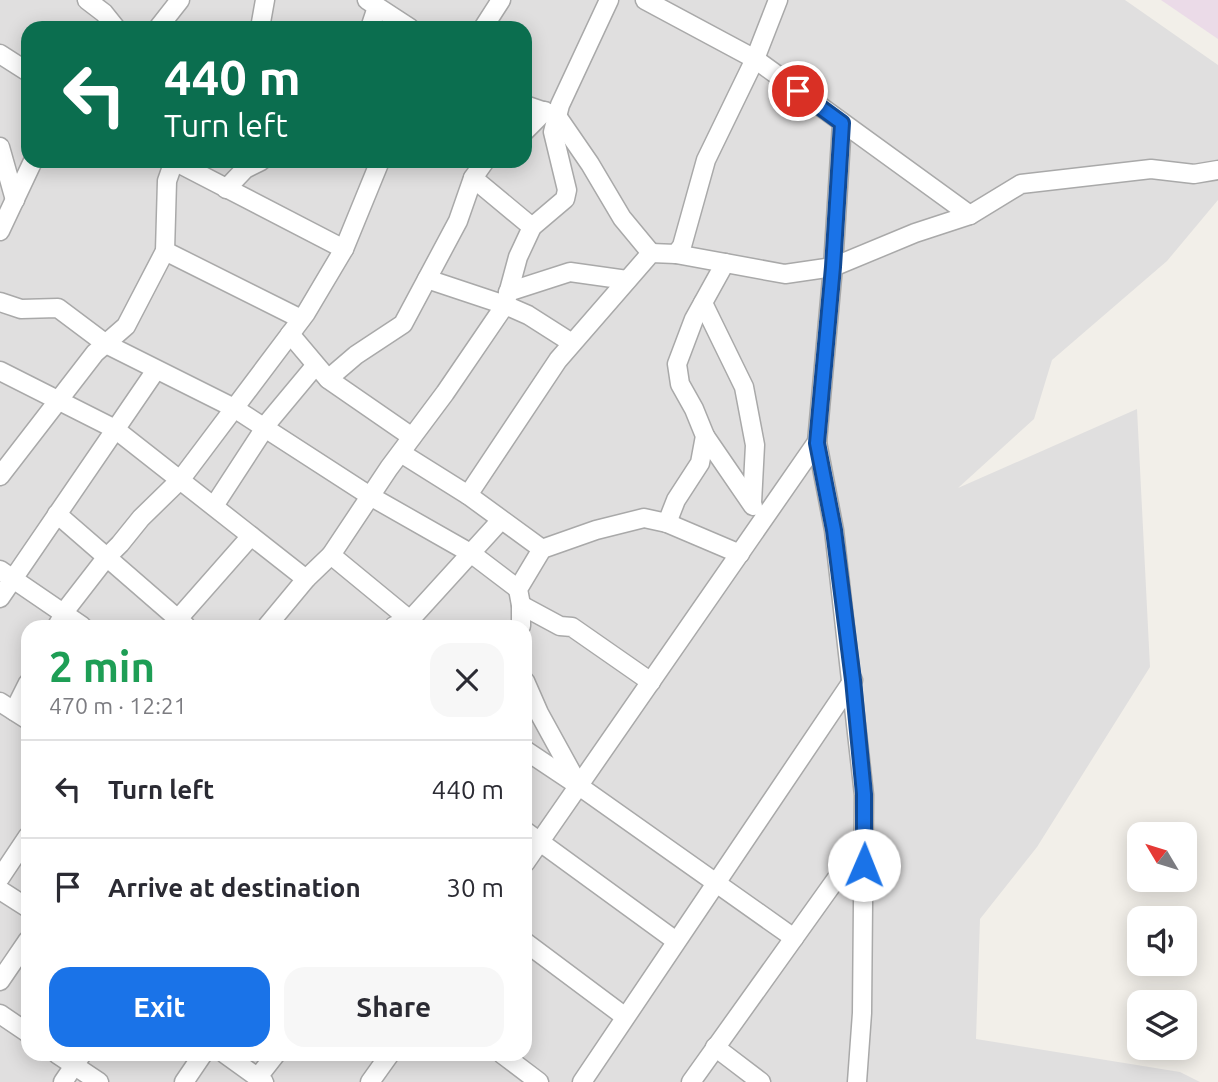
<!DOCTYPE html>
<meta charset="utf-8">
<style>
body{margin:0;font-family:Ubuntu,sans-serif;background:#f7f7f7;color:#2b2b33;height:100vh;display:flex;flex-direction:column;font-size:26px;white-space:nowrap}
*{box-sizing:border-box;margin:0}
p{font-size:23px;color:#7c7c81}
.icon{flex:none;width:38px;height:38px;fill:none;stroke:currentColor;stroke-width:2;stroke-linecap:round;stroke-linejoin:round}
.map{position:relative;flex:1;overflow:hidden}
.sheet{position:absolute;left:21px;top:620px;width:511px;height:441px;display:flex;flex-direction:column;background:#fff;border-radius:21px;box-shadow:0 4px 18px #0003}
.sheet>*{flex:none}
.guide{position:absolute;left:21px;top:21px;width:511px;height:147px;border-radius:21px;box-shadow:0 4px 18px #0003;background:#0b6e4f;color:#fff;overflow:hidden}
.needle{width:46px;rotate:308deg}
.fabs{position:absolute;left:1127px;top:822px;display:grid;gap:14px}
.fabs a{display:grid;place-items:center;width:70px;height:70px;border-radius:14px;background:#fff;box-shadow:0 4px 18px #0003;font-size:35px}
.pin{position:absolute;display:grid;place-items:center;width:60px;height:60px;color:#fff;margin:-30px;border:4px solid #fff;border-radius:50%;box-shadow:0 2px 7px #0007}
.me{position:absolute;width:77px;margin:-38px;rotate:1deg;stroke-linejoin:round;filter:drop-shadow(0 0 5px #0008)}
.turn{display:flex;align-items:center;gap:24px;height:147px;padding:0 28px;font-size:32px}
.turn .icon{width:91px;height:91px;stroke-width:2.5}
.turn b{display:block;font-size:49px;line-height:60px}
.round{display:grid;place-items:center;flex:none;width:74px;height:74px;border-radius:21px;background:#f7f7f7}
.overview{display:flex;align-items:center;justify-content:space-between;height:119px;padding:0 28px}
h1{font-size:42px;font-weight:600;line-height:52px;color:#1e9e55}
.primary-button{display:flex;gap:14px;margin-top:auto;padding:14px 28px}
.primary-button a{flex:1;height:80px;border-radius:21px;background:#1a73e8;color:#fff;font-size:28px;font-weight:600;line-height:80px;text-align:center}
.primary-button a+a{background:#f7f7f7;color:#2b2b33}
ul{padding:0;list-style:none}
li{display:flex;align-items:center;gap:21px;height:98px;padding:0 28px;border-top:2px solid #e1e1e2}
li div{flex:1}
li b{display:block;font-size:26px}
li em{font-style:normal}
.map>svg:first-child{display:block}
</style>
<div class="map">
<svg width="1218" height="1082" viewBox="0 0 1218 1082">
<rect width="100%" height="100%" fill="#f2efe9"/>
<path fill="#e0dfdf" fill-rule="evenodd" d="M0 0H1125L1218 65V200L1167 261 1052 360 1034 419 958 488 1137 409 1150 667 1037 847 980 919 976 1039 1180 1072 1200 1082H0ZM28 28H525V161H28ZM28 626H525V1054H28Z"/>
<path fill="#ebdbe8" d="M1161 0H1218V39Z"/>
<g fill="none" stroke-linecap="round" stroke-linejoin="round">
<defs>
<g id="minor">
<path d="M87 0 104 13 116 28"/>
<path d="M367 0 410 28"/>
<path d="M645 0 755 59 970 215"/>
<path d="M158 28 180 0"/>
<path d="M260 28 265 0"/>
<path d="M370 28 377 7"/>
<path d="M483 28 501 0"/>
<path d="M0 54 28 72"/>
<path d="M525 105 557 116 590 164 622 218 651 253"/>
<path d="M842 123 833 267 817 442 834 530 864 795 862 1013 857 1082"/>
<path d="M525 131 545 111"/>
<path d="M0 147 15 200"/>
<path d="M174 161 344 249"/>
<path d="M473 178 532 227"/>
<path d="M226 189 245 169 261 161"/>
<path d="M0 231 33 161"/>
<path d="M165 251 301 319"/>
<path d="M676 254 682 246 706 160 755 59 778 0"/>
<path d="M427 279 505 305 528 315 572 343"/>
<path d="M508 292 570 272 627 280"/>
<path d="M0 302 21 309 58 308 106 344 234 408 370 496 472 554 518 589"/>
<path d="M703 303 744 387 755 445 752 503"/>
<path d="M290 334 328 379 412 437"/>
<path d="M0 371 115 429 306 579"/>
<path d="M328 379 356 355 403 324 458 221 473 178 485 161"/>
<path d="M705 436 753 506"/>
<path d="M401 453 468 495 542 549"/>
<path d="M0 476 95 353 126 326 165 251 167 181 174 161"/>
<path d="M468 495 558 360 651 253 676 254 785 274 833 267 915 233 970 215 1021 184 1151 169 1194 174 1218 170"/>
<path d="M214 506 270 420 315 366"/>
<path d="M57 514 186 626"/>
<path d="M667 523 676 500 700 463 705 436 694 409 680 384 677 364 694 319 725 263"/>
<path d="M331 555 410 620"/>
<path d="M0 570 82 626"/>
<path d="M0 598 156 370"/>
<path d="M521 605 560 626 572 627 651 682"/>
<path d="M177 620 251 536"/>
<path d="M57 626 68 607 106 558 120 544 141 518 181 479 306 313 344 249 380 161"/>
<path d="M267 626 306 579 331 555 389 468 445 393 505 305 518 257 532 227 565 199 567 190 553 132 560 105 609 0"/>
<path d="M394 626 410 620 501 520"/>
<path d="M521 626V605L518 589 542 549 596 530 644 518 667 523 740 554"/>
<path d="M525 681 539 713 578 784"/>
<path d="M0 702 28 720"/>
<path d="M14 711 28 683"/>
<path d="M525 750 579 786 794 938"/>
<path d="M525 831 676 941"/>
<path d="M525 863 817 442"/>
<path d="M0 878 28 836"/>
<path d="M0 890 28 908"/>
<path d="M525 942 624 1016"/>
<path d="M0 981 28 940"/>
<path d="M0 1014 28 1033"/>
<path d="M715 1047 761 1082"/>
<path d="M57 1054 99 1082"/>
<path d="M225 1054 264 1082"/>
<path d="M502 1054 539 1082"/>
<path d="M258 1077 276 1054"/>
<path d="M63 1082 82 1054"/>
<path d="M184 1082 203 1054"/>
<path d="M370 1082 390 1054"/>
<path d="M582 1082 853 680"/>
<path d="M691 1082 864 840"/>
</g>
</defs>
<use href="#minor" stroke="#a9a9a9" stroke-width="21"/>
<use href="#minor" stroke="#fff" stroke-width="18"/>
</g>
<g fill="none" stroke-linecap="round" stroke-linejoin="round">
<defs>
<path id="route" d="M798 91 842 123 833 267 817 443 834 530 853 680 864 794V865"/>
</defs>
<use href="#route" stroke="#114b97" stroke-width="18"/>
<use href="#route" stroke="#1a73e8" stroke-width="12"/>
</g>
</svg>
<div class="fabs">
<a><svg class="needle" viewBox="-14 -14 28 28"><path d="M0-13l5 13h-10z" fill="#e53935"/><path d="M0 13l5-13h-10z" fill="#7c7c81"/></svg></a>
<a><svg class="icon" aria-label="sound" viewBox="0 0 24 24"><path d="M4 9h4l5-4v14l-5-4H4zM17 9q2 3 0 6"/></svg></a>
<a><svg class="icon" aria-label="layers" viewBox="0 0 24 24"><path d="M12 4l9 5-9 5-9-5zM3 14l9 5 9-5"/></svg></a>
</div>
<div class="pin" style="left:798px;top:91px;background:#d93025"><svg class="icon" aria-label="arrive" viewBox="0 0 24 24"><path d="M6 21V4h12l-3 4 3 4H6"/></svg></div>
<svg class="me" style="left:864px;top:865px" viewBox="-20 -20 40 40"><circle r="19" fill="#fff"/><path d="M0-13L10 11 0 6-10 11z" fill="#1a73e8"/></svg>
<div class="guide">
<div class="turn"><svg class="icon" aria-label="left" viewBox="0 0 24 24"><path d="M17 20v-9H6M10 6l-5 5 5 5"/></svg><div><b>440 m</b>Turn left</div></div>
</div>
<section class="sheet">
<div class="overview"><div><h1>2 min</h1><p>470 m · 12:21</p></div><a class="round"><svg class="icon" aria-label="close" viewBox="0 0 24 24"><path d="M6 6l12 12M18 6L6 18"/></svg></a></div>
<ul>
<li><svg class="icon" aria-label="left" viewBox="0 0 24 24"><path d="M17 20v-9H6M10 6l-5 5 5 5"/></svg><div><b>Turn left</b></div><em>440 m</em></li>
<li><svg class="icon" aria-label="arrive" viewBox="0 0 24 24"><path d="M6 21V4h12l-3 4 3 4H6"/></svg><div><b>Arrive at destination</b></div><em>30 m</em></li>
</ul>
<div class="primary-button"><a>Exit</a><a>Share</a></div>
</section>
</div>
